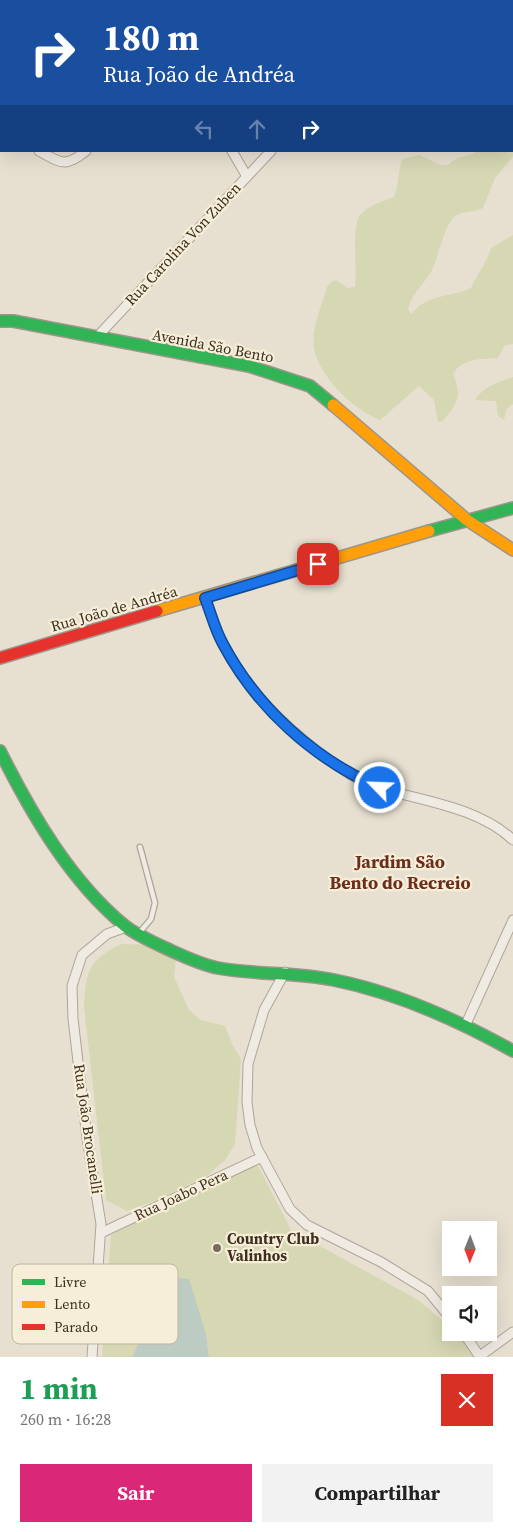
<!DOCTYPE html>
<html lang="pt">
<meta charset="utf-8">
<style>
body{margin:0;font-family:"Source Serif 4",serif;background:#f2f2f2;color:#222;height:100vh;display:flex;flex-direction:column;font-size:19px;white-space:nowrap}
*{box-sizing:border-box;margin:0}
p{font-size:16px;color:#767676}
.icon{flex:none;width:28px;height:28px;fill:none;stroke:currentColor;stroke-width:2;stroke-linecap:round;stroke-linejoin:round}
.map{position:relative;height:1357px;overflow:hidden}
.details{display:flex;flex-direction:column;background:#fff;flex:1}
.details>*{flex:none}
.hud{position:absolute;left:0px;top:0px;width:514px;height:152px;box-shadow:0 5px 20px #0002;background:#1a4fa0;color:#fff;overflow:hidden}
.needle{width:32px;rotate:181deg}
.controls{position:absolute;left:442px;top:1221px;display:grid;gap:10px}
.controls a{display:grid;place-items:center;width:55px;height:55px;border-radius:0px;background:#fff;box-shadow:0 5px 20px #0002;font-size:25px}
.pin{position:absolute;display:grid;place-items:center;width:42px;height:42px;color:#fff;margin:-21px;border-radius:10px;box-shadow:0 2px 8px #0006}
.me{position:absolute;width:55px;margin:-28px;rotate:294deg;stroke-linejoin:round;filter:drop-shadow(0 0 4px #0008)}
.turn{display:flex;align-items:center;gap:18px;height:105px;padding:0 20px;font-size:22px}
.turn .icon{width:65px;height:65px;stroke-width:2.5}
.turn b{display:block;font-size:35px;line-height:42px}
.lanes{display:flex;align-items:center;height:48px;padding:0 20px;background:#0003;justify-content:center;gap:25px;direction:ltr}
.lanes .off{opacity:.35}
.round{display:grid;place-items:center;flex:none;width:52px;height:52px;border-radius:0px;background:#f2f2f2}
.overview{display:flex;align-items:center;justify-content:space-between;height:85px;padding:0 20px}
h1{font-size:30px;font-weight:700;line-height:38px;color:#1e9e55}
.action{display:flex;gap:10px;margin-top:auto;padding:10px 20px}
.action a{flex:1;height:58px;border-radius:0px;background:#db2777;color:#fff;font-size:20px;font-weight:700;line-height:58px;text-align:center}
.action a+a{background:#f2f2f2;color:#222}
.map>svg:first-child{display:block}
</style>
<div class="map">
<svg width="513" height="1357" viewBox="0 0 513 1357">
<rect width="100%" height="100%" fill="#e7e0d1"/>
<g fill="#d6d7b3">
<path d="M466 0H513V157L495 178 483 208C474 213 463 210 454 217 445 224 438 258 432 270 424 285 413 291 408 309L411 314C431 292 447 299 471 288 478 272 486 265 491 248L513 235V344L505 345 498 358C481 359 462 358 453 374 463 397 457 404 442 422H438L434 400 419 386 380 420C354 410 319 377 314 348 311 329 322 305 327 287L331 282 336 280 347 288 355 287C358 271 350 223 362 213 369 205 384 201 394 197 399 184 398 172 402 159L419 155 441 165H448C461 153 466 159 477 151H512V1H465Z"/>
<path d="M513 377V404L506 410 504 420 498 416 496 401 475 400C484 386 499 382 513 377Z"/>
<path d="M122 944 154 945 176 958 174 977 189 1010 201 1020 225 1026 232 1044 241 1059 235 1144 225 1160 208 1175 162 1198 127 1211 106 1200 84 1007C86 972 88 959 122 944Z"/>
<path d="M256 1162 291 1230 418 1300 451 1328V1332L459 1335 473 1357H209L206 1334 171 1277 132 1357H102L111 1235Z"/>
</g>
<path fill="#bcccc2" d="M171 1277 189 1279 206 1334 209 1357H132Z"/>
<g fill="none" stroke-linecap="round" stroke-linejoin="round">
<defs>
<path id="lane" d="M140 932 151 919 155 903 140 847"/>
<g id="street">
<path d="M65 0 66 1"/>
<path d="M352 1 353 0"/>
<path d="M0 131 1 132"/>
<path d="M39 151C61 163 65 168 86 151"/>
<path d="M232 151 246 175"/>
<path d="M96 338 271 151"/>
<path d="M205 598C211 613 215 630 223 644 248 691 280 722 321 754 340 768 360 783 383 789 427 802 479 808 513 840"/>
<path d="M285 972 264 1010 248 1064 247 1102 250 1125 257 1148 290 1209 307 1225 381 1262 428 1291 451 1319"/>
<path d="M466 1024 513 920"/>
<path d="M101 1233 262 1157"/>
<path d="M463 1332 480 1357"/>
<path d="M480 1356 513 1332"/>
<path d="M92 1357 101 1224 87 1138 73 1019 72 986 82 955 107 934 126 927"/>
</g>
<g id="fast">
<path d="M0 321H13L249 366 310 386 333 405"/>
<path d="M429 531 513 508"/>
<path d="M0 751C31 813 70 881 125 926 135 934 149 940 161 946 179 954 198 964 218 968 256 975 296 972 334 980 398 993 456 1019 513 1051"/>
</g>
<g id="slow">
<path d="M333 405 467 520 513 550"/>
<path d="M157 611 429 531"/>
</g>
<path id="jam" d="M0 658 157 611"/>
</defs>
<use href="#lane" stroke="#ada599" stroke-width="7"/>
<use href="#street" stroke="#ada599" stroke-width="11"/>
<use href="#fast" stroke="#9c958a" stroke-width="14"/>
<use href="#slow" stroke="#9c958a" stroke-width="14"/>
<use href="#jam" stroke="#9c958a" stroke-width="14"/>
<use href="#lane" stroke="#efebe3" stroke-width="4.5"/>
<use href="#street" stroke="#efebe3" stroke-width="9"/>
<use href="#fast" stroke="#30b455" stroke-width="11"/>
<use href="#slow" stroke="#ff9f0a" stroke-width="11"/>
<use href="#jam" stroke="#e5322d" stroke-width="11"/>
</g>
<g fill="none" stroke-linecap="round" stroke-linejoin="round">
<defs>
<path id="route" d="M318 564 205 598C211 613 215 630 223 644 257 708 314 759 380 788"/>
</defs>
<use href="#route" stroke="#114b97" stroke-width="12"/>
<use href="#route" stroke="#1a73e8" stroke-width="9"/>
</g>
<circle fill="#786c5e" stroke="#f7eed8" stroke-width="2" cx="217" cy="1248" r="5"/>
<g text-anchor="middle" stroke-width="4.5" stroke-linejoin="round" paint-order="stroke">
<g font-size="15" fill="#3d2e20" stroke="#f7eed8">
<text transform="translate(183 244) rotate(-47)" y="5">Rua Carolina Von Zuben</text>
<text transform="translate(213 346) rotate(11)" y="5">Avenida São Bento</text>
<text transform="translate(114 609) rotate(-16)" y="5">Rua João de Andréa</text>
<text transform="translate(88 1129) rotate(82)" y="5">Rua João Brocanelli</text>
<text transform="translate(181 1195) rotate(-25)" y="5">Rua Joabo Pera</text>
</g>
<g font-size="15" font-weight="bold" fill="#3d2e20" stroke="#f7eed8" text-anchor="start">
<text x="227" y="1244">Country Club<tspan x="227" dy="17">Valinhos</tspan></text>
</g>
<g font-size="18" font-weight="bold" fill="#6b2e1e" stroke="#f7eed8">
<text x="400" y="868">Jardim São<tspan x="400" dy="21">Bento do Recreio</tspan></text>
</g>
</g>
<rect x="12" y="1264" width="166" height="80" rx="8" fill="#f7eed8" stroke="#bfb4a1" stroke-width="1"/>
<rect x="22" y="1279" width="23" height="6" fill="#30b455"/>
<rect x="22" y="1301" width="23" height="7" fill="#ff9f0a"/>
<rect x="22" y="1324" width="23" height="6" fill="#e5322d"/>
<g font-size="14" fill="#3d2e20">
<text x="54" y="1287">Livre</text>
<text x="54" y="1309">Lento</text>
<text x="54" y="1332">Parado</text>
</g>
</svg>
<div class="controls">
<a><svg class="needle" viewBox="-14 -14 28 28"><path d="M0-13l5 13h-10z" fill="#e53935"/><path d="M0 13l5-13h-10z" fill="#767676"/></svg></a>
<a><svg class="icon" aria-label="sound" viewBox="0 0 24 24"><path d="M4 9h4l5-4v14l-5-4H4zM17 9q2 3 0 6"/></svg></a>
</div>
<div class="pin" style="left:318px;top:564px;background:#d93025"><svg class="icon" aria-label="arrive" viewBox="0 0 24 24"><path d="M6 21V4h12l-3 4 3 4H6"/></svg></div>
<svg class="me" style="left:380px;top:788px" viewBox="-20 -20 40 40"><circle r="17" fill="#1a73e8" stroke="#fff" stroke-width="3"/><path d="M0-11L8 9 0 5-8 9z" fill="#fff"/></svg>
<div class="hud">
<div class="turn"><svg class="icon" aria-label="right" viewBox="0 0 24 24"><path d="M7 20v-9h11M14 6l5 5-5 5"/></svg><div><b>180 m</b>Rua João de Andréa</div></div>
<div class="lanes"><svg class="icon off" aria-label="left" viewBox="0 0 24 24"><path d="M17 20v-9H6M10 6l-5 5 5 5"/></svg><svg class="icon off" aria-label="ahead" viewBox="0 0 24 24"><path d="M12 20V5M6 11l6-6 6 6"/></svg><svg class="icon" aria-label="right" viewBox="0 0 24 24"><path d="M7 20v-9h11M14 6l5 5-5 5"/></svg></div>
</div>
</div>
<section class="details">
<div class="overview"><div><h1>1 min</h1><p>260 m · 16:28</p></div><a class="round" style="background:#d93025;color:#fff"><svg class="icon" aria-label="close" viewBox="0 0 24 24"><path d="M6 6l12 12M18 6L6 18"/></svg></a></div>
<div class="action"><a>Sair</a><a>Compartilhar</a></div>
</section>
